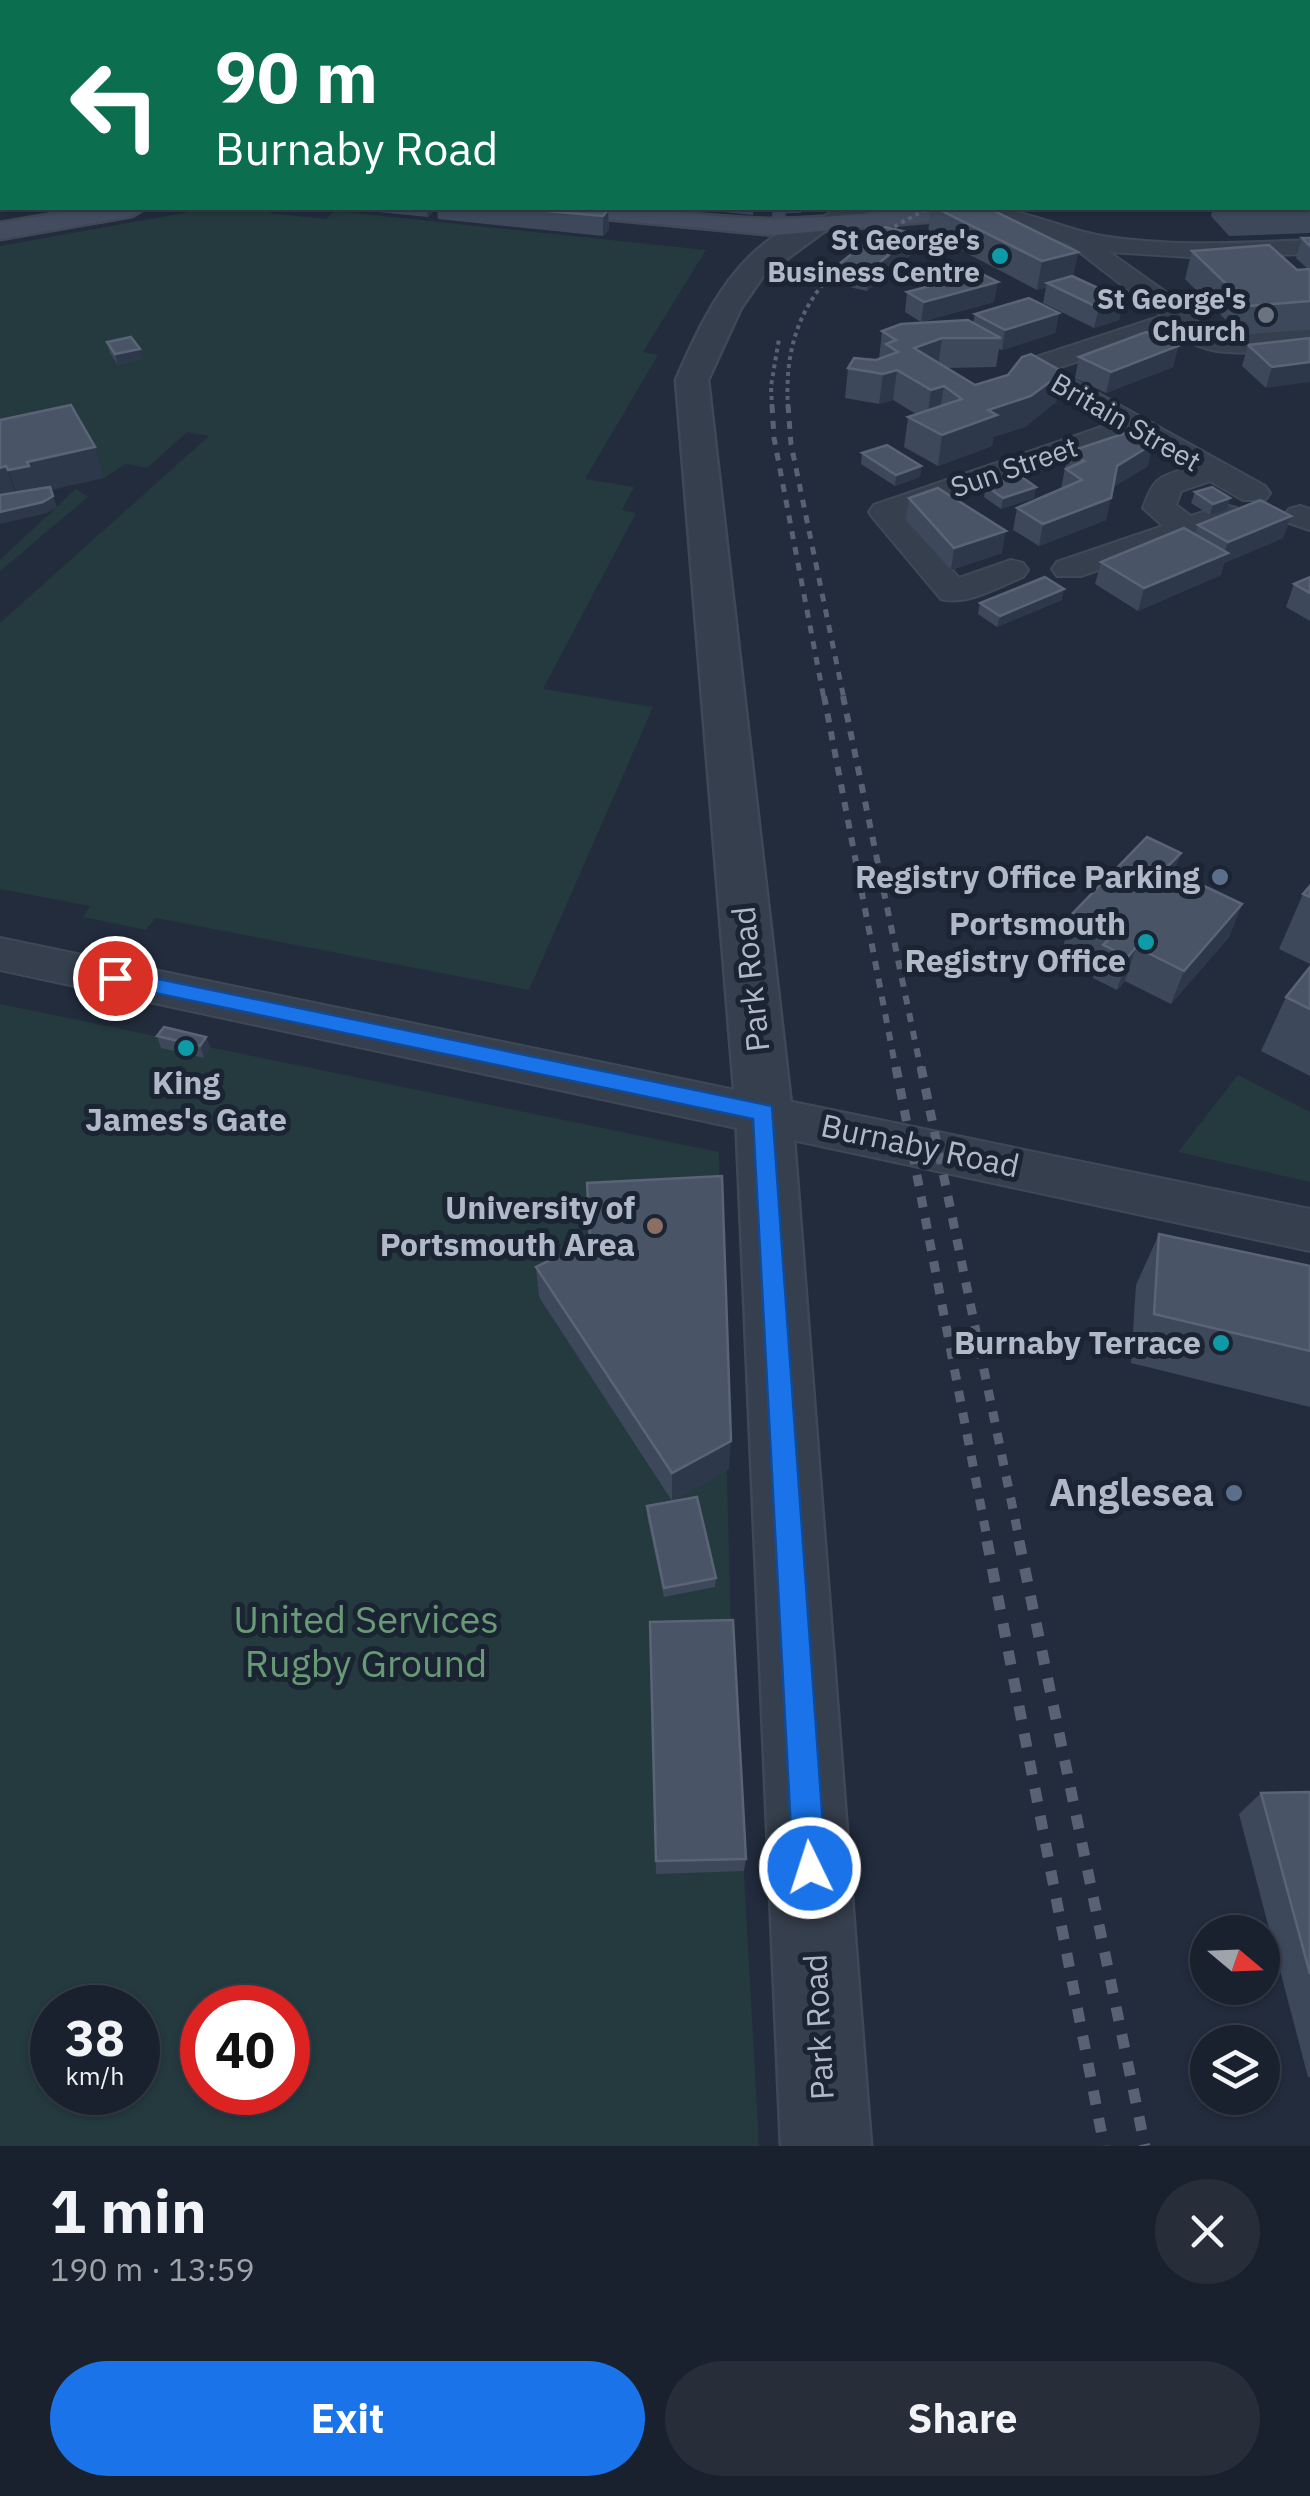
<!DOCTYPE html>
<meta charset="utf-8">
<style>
body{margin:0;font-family:"IBM Plex Sans",sans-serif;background:#272e3a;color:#f1f3f6;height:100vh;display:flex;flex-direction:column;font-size:38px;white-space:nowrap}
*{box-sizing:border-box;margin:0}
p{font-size:32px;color:#9fa3aa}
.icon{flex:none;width:55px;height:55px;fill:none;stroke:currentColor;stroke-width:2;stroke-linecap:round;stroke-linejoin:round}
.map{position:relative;height:2146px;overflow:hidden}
.panel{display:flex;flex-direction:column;background:#1a212e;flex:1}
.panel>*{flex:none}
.banner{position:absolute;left:0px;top:0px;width:1310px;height:210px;box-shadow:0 2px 8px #0004,0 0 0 2px #383e4a;background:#0b6e4f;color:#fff;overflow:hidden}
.needle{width:65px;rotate:109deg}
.fabs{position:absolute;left:1190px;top:1915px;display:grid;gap:20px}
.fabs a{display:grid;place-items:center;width:90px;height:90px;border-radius:50%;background:#1a212e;box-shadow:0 2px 8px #0004,0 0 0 2px #383e4a;font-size:50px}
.speed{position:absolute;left:30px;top:1985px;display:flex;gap:20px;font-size:50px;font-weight:700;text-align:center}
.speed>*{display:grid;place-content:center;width:130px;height:130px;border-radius:50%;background:#1a212e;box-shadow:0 2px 8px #0004,0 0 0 2px #383e4a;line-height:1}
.speed small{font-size:25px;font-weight:400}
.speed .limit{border:15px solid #d22;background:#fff;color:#111}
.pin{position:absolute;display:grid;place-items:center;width:85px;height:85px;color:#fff;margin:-42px;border:5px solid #fff;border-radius:50%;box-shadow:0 2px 10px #0007}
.me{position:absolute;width:110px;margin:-55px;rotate:356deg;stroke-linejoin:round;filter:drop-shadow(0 0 8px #0008)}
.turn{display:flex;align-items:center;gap:35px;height:210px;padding:0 50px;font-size:45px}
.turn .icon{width:130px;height:130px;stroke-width:2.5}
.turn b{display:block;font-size:70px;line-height:85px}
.round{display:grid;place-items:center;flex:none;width:105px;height:105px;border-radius:52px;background:#272e3a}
.headline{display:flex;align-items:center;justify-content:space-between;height:170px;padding:0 50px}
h1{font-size:60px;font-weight:700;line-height:75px}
.action{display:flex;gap:20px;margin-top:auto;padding:20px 50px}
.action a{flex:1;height:115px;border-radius:60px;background:#1a73e8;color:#fff;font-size:40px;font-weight:700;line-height:115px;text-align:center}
.action a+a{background:#272e3a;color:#f1f3f6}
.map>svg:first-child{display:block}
</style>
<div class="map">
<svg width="1310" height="2146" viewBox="0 0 1310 2146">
<rect width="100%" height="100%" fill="#222c3d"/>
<g fill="#243a3e" fill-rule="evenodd">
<path d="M212 208H294L268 213 326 219 335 211 706 250 643 352 658 355 585 479 634 487 622 510 636 513 543 689 653 707 529 990 156 918 146 930 83 917 90 906 0 889V623L209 436 187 432 147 468 126 464 104 478 80 435 0 453V246Z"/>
<path d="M76 489 88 497 0 571V560Z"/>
<path d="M0 1004 719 1152 731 1637 759 2146H0ZM52 2008H138V2092H52ZM202 2008H288V2092H202Z"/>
<path d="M1238 1075 1310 1112V1182L1178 1152Z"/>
</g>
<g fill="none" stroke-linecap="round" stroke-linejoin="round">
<defs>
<g id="minor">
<path d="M301 0H322L323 2H303Z"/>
<path d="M840 208H871L867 213 819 232 807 225Z"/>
<path d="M984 208C1024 208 1061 229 1102 236 1170 247 1241 243 1310 240V254L1191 257 1109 252 1174 298 1205 329 1218 335 1310 330V346C1266 350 1209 365 1175 330L1054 369 1265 486 1270 493 1265 500H1243L1210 481 1181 491 1176 505 1191 516 1225 505 1236 508 1241 515 1236 522 1081 576H1057L1052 569 1057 562 1163 526 1143 508C1154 478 1157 478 1187 468L1132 437 905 516 959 578 1011 560 1023 563 1028 570 1023 577C998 587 967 606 941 599L874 519 869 512 874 505 1110 424 1017 368 1021 362 1162 316 1069 244 1018 229Z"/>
<path d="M1300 506 1310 509V530L1289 523 1284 516 1289 509Z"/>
<path d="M0 938 1310 1209V1251L0 970Z"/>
</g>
<g id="tertiary">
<rect x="0" y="7" width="2" height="12"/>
<path d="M819 217 833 225 763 276 741 308 708 380 792 1113 871 2146H781L736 1113 676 380C705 313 741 236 819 217Z"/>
</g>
<g id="secondary">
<rect x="1308" y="108" width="2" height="14"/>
<path d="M87 208H146L132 216 0 239V223Z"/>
<path d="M560 208C634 203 705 219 776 219 854 218 930 203 1008 208L994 216 775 235 574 216Z"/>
</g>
</defs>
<use href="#minor" stroke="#3f4856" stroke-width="4"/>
<use href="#tertiary" stroke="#3f4856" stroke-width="5"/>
<use href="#secondary" stroke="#3f4856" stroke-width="5"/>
<use href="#minor" fill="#363f4d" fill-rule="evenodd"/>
<use href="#tertiary" fill="#363f4d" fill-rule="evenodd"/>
<use href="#secondary" fill="#444d60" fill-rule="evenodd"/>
<g stroke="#586274" stroke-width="4" stroke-dasharray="4 4" stroke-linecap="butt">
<path d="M1308 5V15"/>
<path d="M772 408 771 386 779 339"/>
<path d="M788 408C781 301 840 253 929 208"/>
</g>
<g stroke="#586274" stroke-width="5" stroke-dasharray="8 8" stroke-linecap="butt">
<path d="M772 405 774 438 824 699"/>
<path d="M788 405 791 444 844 699"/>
</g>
<g stroke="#586274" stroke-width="6" stroke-dasharray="9 9" stroke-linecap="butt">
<path d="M824 696 896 1070"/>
<path d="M843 696 921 1070"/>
</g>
<g stroke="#586274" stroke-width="9" stroke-dasharray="11 11" stroke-linecap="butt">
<path d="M896 1067 988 1543"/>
<path d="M921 1067 1020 1543"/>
</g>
<g stroke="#586274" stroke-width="11" stroke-dasharray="14 14" stroke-linecap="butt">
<path d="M987 1541 1104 2146"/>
<path d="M1019 1541 1145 2146"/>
</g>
</g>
<g fill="#3d485b">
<path d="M353 0H418L417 2H360Z"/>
<rect x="529" y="0" width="80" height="2"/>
<path d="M961 0H1255L1254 2H961Z"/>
<rect x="0" y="31" width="2" height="37"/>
<path d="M1310 122V233L1229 236 1211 216 1213 208H1308V130Z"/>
<path d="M347 208H437L428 217 347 209Z"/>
<path d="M437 208H586L608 210 609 229 603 236 438 219Z"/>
<path d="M713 208H753V215L713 211Z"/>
<path d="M773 208H801V213H786L785 217H772Z"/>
<path d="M931 208H988L1078 252 1073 276 1124 300 1119 320 1094 328 1043 303 1046 287 1037 290 928 233Z"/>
<path d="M915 234 913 253 867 291 836 284 838 265Z"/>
<path d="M1302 238H1310V329L1241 335 1185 279 1192 251 1297 270 1308 269 1296 258Z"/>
<path d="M907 292 994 302 921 322 905 312Z"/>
<path d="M1059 313 1055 333 1002 350 999 349 996 367 946 368 975 385 1063 372 1056 402 1025 427 993 437 992 446 938 466 904 447 908 417 916 414 893 400 879 404 845 398 848 368 879 359 882 331 973 323 975 314Z"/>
<path d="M1310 338 1266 388 1242 366 1248 345Z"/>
<path d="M107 342 143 359 118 365 110 353Z"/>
<path d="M1178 346 1173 367 1106 393 1075 378 1079 357Z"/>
<path d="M1068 452 1148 466 1113 487 1106 520 1039 546 1013 530 1017 508 1061 489Z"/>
<path d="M862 453 921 466 920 477 895 486 861 464Z"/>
<path d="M986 486 1036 487 1034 498 1001 509 984 497Z"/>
<path d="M1195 492 1227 510 1210 515 1191 503Z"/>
<path d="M909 498 1002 553 951 570 906 520Z"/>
<path d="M1291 516 1283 538 1224 563 1221 575 1138 611 1095 584 1101 562 1195 534 1198 525Z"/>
<path d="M1310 577V621L1286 607 1294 584Z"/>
<path d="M1062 600 997 627 978 614 980 603Z"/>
<path d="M1174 872 1242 904 1229 937 1171 1004 1125 981 1117 990 1093 978 1097 964 1063 947 1073 913Z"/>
<path d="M1310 886V964L1279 949 1303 894Z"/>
<path d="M1310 967V1076L1261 1051 1286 997Z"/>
<path d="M157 1036 206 1037 210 1048 204 1058 161 1048Z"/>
<path d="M1159 1234 1310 1266V1407L1131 1363 1136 1285Z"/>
<path d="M536 1267 729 1469 672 1501 539 1297Z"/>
<path d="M647 1506 716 1578 715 1587 664 1597 647 1516Z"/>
<path d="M650 1622 746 1859 744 1871 656 1874Z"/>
<path d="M1310 1792V2077H1308L1239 1814 1261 1793Z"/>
</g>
<g fill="#2d384a">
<path d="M437 0H498V1L483 2H437Z"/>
<path d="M1310 36V55L1308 57V38Z"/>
<path d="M2 86V123H0V87Z"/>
<path d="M0 187H2V206L0 207Z"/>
<path d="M427 208H437L428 217Z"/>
<path d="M608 210 609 229 603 236V216Z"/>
<path d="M915 234 913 253 867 291 869 271Z"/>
<path d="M1078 252 1072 280 1047 283 1046 287 1037 290 1042 261Z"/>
<path d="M998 282 994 302 921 322 924 302Z"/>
<path d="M1124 300 1119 320 1094 328 1099 308Z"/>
<path d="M1059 313 1055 333 1002 350 1005 330Z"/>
<path d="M942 338 938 368 914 348Z"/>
<path d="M1178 346 1173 367 1106 393 1111 372Z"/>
<path d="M140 349 143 359 118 365 115 354Z"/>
<path d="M1310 362V382L1266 388 1272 367Z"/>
<path d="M897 370 893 400 879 404 883 374Z"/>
<path d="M1063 372 1056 402 1025 427 993 437 992 446 938 466 942 435Z"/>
<path d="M944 386 939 416 927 420 931 390Z"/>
<path d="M1153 444 1148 466 1111 488 1117 466Z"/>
<path d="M95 447 104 478 38 493 19 502 8 470 27 462Z"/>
<path d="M6 466 17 498 0 501V468Z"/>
<path d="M921 466 920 477 895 486 896 475Z"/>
<path d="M1036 487 1034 498 1001 509 1003 498Z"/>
<path d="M53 496 57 507 47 513 0 524V512Z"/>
<path d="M1111 498 1106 520 1039 546 1043 524Z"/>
<path d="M1230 498 1227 510 1210 515 1213 504Z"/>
<path d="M1291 516 1283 538 1224 563 1221 575 1138 611 1144 588 1224 554 1228 542Z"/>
<path d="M1006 531 1002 553 951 570 954 548Z"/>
<path d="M1064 589 1062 600 997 627 1000 616Z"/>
<path d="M1181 853 1169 886 1166 868Z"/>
<path d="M1242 904 1229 937 1171 1004 1184 971Z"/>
<path d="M1136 947 1125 981 1117 990 1128 957Z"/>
<path d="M206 1037 210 1048 204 1058 200 1046Z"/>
<path d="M731 1441 729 1469 672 1501V1473Z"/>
</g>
<g fill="#495567" stroke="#5a6476" stroke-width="2.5">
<path d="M250 0H284L295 2H254Z"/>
<rect x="562" y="0" width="47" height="2"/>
<path d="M748 0H931L938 2H748Z"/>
<path d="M970 0H1031L1038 2H964L972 1Z"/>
<path d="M1063 0H1249L1253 1 1247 2H1070Z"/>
<path d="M1310 20V36L1308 38V22Z"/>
<path d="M0 74H2V86L0 87Z"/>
<rect x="0" y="119" width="2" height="25"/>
<rect x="1308" y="135" width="2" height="22"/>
<path d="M2 154V187H0V155Z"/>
<rect x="1308" y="168" width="2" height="21"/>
<path d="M513 208H586L608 210 603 216Z"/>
<path d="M936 208H988L1078 252 1042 261Z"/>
<path d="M885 227 915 234 869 271 838 265Z"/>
<path d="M1302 238H1310V246Z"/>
<path d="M1269 245 1297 270 1310 269V301L1249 306 1192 251Z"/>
<path d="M980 273 998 282 924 302 907 292Z"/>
<path d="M1072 276 1124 300 1099 308 1047 283Z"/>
<path d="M1029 298 1059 313 1005 330 975 314Z"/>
<path d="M968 320 1001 338H942L914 348 975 385 1008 375 1022 357 1031 354 1063 372 1031 396 988 410 997 415 942 435 908 417 962 399 944 386 931 390 897 370 883 374 848 368 854 358 876 360 898 352 886 344 896 340 882 331 901 324Z"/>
<path d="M1146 332 1178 346 1111 372 1079 357Z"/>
<path d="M131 337 140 349 115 354 107 342Z"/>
<path d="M1310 338V362L1272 367 1248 345Z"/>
<path d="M71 405 95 447 27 462 29 466 8 470 6 466 0 468V420Z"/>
<path d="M1135 430 1153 444 1117 466 1111 498 1043 524 1017 508 1082 480 1066 469 1084 461 1068 452Z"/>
<path d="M887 445 921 466 896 475 862 453Z"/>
<path d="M1019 475 1036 487 1003 498 986 486Z"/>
<path d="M50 487 53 496 43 502 0 512V495Z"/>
<path d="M1212 487 1230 498 1213 504 1195 492Z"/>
<path d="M938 488 1006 531 954 548 909 498Z"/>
<path d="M1260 500 1291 516 1228 542 1198 525Z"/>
<path d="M1184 528 1228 553 1144 588 1101 562Z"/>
<path d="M1045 577 1064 589 1000 616 980 603Z"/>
<path d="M1310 577V593L1294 584Z"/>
<path d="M1147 837 1181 853 1166 868 1242 904 1184 971 1136 947 1128 957 1103 945 1114 934 1073 913Z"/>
<path d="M1310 886V897L1303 894Z"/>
<path d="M1310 967V1009L1286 997Z"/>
<path d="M164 1027 206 1037 200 1046 157 1036Z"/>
<path d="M722 1176 731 1441 672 1473 536 1267 590 1240 587 1183Z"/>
<path d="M1159 1234 1310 1266V1351L1154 1314Z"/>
<path d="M697 1497 716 1578 664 1588 647 1506Z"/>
<path d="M733 1620 746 1859 656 1861 650 1622Z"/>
<path d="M1310 1792V1974L1261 1793Z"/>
</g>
<path fill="#1a73e8" stroke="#114b97" stroke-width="2.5" d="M115 970 772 1106 826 1868 822 1880 810 1884 798 1880 793 1868 753 1119 107 983 104 978Z"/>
<g fill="#0f9aa8" stroke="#1b2432" stroke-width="4">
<circle cx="1000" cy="256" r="10"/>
<circle cx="1146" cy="942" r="10"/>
<circle cx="186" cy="1048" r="10"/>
<circle cx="1221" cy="1343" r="10"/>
</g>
<circle fill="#6b7280" stroke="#1b2432" stroke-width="4" cx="1266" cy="315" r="10"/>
<g fill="#5c6f8a" stroke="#1b2432" stroke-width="4">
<circle cx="1220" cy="877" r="10"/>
<circle cx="1234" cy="1493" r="10"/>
</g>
<circle fill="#8d6e63" stroke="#1b2432" stroke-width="4" cx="655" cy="1226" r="10"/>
<g text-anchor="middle" stroke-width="10" stroke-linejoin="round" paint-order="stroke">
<g font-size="28" font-weight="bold" fill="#b1b9c8" stroke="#1b2432" text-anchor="end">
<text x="980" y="250">St George's<tspan x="980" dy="32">Business Centre</tspan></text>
<text x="1246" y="309">St George's<tspan x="1246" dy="32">Church</tspan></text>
</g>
<g font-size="28" fill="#b1b9c8" stroke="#1b2432">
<text transform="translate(1126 422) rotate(30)" y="10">Britain Street</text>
<text transform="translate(1014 467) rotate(-19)" y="10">Sun Street</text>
</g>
<g font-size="32" font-weight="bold" fill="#b1b9c8" stroke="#1b2432" text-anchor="end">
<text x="1200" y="888">Registry Office Parking</text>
<text x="1126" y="935">Portsmouth<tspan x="1126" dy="37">Registry Office</tspan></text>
<text x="186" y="1094" text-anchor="middle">King<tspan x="186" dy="37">James's Gate</tspan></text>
<text x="635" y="1219">University of<tspan x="635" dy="37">Portsmouth Area</tspan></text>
<text x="1201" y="1354">Burnaby Terrace</text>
</g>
<g font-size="32" fill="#b1b9c8" stroke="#1b2432">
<text transform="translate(751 979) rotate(-96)" y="11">Park Road</text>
<text transform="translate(920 1146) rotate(12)" y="11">Burnaby Road</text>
<text transform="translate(819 2027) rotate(-93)" y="11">Park Road</text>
</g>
<g font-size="38" font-weight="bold" fill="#b1b9c8" stroke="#1b2432" text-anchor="end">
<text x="1214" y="1506">Anglesea</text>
</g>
<g font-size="38" fill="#679a75" stroke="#1b2432">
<text x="366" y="1633">United Services<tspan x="366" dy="44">Rugby Ground</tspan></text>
</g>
</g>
</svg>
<div class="fabs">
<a><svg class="needle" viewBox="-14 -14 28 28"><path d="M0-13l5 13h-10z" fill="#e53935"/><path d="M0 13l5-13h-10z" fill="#9fa3aa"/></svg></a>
<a><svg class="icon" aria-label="layers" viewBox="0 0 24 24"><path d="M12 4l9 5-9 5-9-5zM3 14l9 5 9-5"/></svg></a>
</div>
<div class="speed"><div>38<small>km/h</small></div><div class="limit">40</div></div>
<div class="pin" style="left:115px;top:978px;background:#d93025"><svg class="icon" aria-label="arrive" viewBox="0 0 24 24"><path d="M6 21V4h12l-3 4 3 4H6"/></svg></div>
<svg class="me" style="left:810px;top:1868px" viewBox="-20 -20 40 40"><circle r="17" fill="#1a73e8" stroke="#fff" stroke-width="3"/><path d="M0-11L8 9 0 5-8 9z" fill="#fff"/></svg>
<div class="banner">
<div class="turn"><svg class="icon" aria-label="left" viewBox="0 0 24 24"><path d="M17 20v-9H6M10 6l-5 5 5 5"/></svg><div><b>90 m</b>Burnaby Road</div></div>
</div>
</div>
<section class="panel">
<div class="headline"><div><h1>1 min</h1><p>190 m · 13:59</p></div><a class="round"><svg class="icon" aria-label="close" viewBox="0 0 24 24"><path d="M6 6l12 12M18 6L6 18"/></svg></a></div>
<div class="action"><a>Exit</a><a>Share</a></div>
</section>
